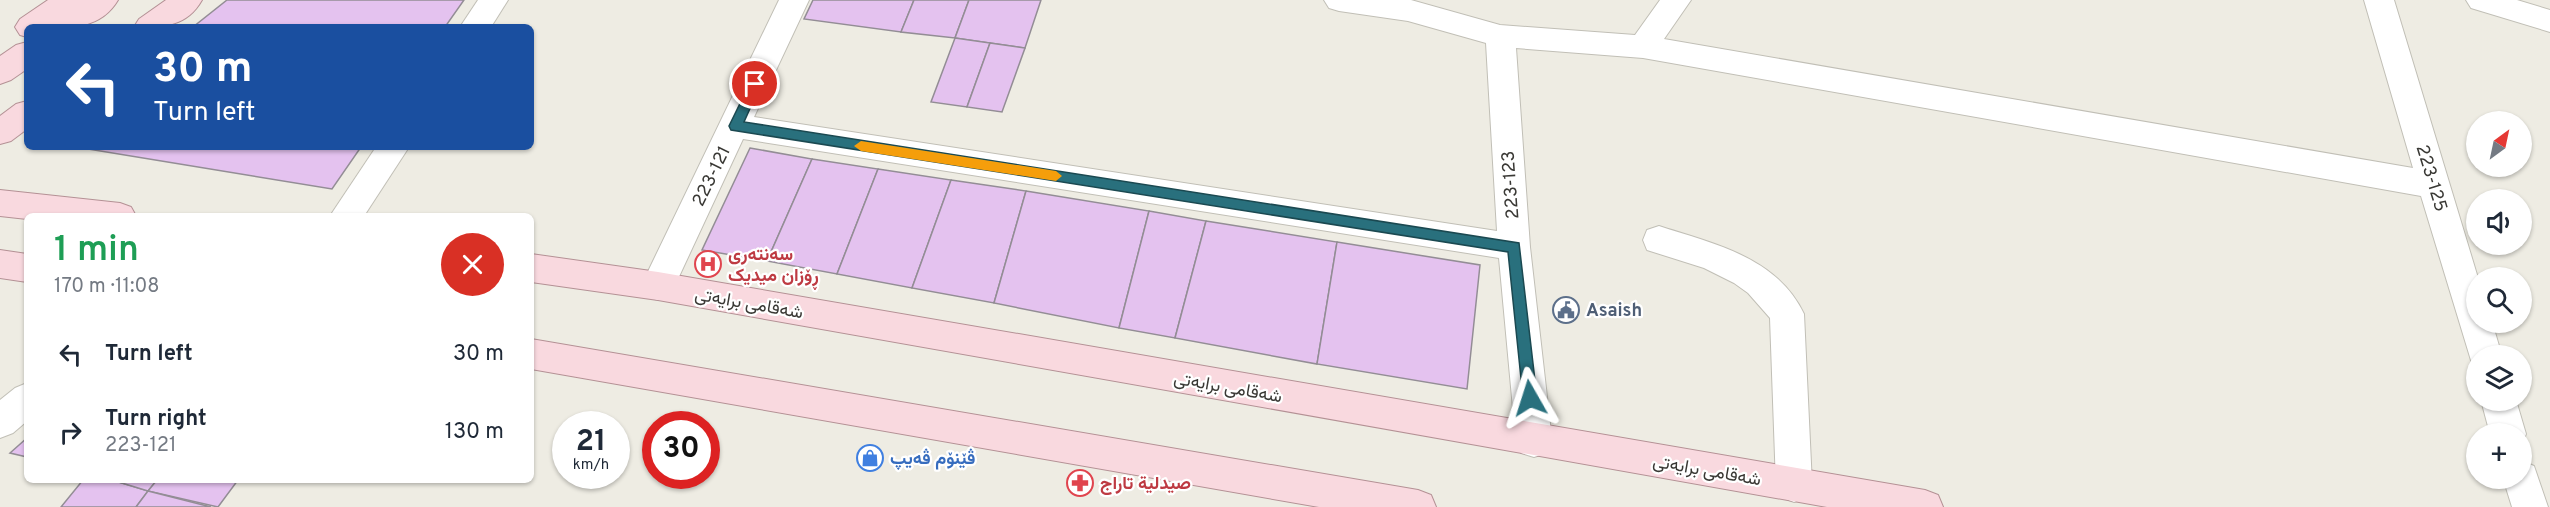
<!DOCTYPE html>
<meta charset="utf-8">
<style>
body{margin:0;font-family:Overpass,Vazirmatn,sans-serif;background:#f2f2f3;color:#1f2937;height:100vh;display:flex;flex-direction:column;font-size:22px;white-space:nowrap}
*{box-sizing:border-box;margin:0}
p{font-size:20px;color:#747a83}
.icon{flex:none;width:33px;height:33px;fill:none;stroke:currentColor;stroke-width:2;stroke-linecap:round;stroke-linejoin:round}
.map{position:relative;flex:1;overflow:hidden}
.side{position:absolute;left:24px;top:213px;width:510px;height:270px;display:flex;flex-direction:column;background:#fff;border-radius:9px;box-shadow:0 2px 4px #0004}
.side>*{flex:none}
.hud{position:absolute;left:24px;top:24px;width:510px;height:126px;border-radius:9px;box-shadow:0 2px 4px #0004;background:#1a4fa0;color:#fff;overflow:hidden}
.needle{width:39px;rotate:33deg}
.controls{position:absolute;left:2466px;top:111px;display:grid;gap:12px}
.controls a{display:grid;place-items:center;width:66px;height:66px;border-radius:50%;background:#fff;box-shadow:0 2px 4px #0004;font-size:30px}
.speed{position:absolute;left:552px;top:411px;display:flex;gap:12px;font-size:30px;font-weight:700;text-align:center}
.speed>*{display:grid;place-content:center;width:78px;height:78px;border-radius:50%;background:#fff;box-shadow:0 2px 4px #0004;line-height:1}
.speed small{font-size:15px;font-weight:400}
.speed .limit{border:9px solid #d22;background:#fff;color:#111}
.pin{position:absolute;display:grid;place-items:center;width:51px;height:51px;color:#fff;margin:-26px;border:3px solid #fff;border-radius:50%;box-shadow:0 2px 6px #0007}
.me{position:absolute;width:66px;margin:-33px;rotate:354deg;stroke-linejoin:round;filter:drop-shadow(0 0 4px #0008)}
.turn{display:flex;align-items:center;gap:21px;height:126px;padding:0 30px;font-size:27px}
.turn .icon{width:78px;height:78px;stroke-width:2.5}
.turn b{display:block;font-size:42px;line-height:51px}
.round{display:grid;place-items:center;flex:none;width:63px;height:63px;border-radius:32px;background:#f2f2f3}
.headline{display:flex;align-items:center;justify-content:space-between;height:102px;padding:0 30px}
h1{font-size:36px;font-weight:600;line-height:45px;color:#1e9e55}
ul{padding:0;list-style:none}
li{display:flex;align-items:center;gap:18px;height:78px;padding:0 30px}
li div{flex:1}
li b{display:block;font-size:22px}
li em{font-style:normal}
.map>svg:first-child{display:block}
</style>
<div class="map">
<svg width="2550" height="507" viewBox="0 0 2550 507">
<rect width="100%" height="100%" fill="#eeece3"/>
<g fill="#e4c2ef" stroke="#938d95" stroke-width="1.5">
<path d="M227 0H464L445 27H193Z"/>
<path d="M813 0H914L901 32 804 19Z"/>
<path d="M914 0H969L955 38 901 32Z"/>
<path d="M969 0H1041L1025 48 955 38Z"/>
<path d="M955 38 990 43 967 107 931 102Z"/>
<path d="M990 43 1025 48 1002 112 967 107Z"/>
<path d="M76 147H361L332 189Z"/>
<path d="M750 148 812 159 767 261 702 250Z"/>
<path d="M812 159 878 169 837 274 767 261Z"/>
<path d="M878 169 951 180 912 288 837 274Z"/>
<path d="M951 180 1026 191 994 303 912 288Z"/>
<path d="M1026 191 1149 211 1119 328 994 303Z"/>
<path d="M1149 211 1206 221 1175 338 1119 328Z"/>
<path d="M1206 221 1337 242 1317 364 1175 338Z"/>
<path d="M1337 242 1480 265 1467 389 1317 364Z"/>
<path d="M27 438V457L10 453Z"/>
<path d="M83 480H112L148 491 136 507H61Z"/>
<path d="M112 480H157L148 491Z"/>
<path d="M157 480H238L218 507 148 491Z"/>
<path d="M148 491 211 507H136Z"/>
</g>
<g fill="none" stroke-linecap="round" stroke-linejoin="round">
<defs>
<g id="minor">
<path d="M478 0H508L491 27H460Z"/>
<path d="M779 0H809L754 117 1497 231 1486 43 1408 21 1339 11 1329 8 1324 0H1411L1500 25 1635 35 1660 0H1691L1664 39 2413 168 2364 0H2394L2478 278 2476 322H2492L2502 356H2476V368L2473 367 2421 196 1643 58 1516 48 1530 247 1552 441 1547 453 1534 457 1521 453 1516 441 1499 258 743 139 670 296 658 300 646 296 641 286Z"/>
<path d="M2466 0H2517L2550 10V32L2471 8Z"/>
<path d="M376 147H409L364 216H330Z"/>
<path d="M1659 226C1714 244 1777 257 1804 314L1812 485 1807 497 1794 502 1781 497 1776 485 1770 318 1748 293 1734 283 1704 268 1647 250 1643 240 1647 230Z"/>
<path d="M27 383V421L13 433 0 438V400L15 388Z"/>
<path d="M2481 400H2516L2526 434 2522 444V434H2490Z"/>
<path d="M2522 461 2534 466 2548 507H2512L2503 478H2522Z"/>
</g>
<g id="major">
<path d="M48 0H118C98 34 60 27 27 27V37L20 35 15 27 20 19Z"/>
<path d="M166 0H202C186 28 162 27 134 27L139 19Z"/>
<path d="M27 42V69L11 80 0 84V56L16 45Z"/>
<path d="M27 101V129L11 141 0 144V116L16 104Z"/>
<path d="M0 190 120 203 131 207 136 216H27V219L0 216Z"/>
<path d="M0 250 27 254V282L0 278Z"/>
<path d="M531 254 658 272 1925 490 1938 495 1943 507H1827L658 300 531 282Z"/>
<path d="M531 339 1418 490 1431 495 1436 507H1319L531 369Z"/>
</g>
</defs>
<use href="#minor" stroke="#c1bfb6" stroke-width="2"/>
<use href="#major" stroke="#b49195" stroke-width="2"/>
<use href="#minor" fill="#fff" fill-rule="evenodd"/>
<use href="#major" fill="#f9d9df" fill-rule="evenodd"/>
</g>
<path fill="#29707d" stroke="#1b4951" stroke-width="1.5" d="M755 79 761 84 744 122 1519 243 1537 398 1530 404 1523 398 1508 252 731 130 729 126 751 81Z"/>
<path fill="#f59e0b" d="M861 141 1056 171 1062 176 1056 181 861 151 854 146Z"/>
<defs>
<symbol id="hospital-ring" viewBox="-11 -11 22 22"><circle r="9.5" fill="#fff" stroke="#e0444e" stroke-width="1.5"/><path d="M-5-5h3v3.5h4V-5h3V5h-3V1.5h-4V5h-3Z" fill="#e0444e"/></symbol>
<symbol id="civic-ring" viewBox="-11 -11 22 22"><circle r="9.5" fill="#fff" stroke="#5c6f8a" stroke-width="1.5"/><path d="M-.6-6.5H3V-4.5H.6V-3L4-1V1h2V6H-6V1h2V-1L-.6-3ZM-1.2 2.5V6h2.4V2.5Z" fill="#5c6f8a"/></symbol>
<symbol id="shop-ring" viewBox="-11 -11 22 22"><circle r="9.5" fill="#fff" stroke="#3f7fe0" stroke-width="1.5"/><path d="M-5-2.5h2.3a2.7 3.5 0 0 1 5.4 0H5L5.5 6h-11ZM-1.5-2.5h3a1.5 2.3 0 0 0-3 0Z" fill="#3f7fe0"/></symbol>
<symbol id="pharmacy-ring" viewBox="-11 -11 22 22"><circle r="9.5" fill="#fff" stroke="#e0444e" stroke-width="1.5"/><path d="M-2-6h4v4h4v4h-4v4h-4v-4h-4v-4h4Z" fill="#e0444e"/></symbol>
</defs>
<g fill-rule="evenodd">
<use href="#hospital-ring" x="693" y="249" width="30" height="30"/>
<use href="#civic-ring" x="1551" y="295" width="30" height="30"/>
<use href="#shop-ring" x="855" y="443" width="30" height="30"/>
<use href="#pharmacy-ring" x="1065" y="468" width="30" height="30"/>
</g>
<g text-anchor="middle" stroke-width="4.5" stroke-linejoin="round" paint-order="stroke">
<g font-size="18" fill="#3a3935" stroke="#fff">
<text transform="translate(711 176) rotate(-64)" y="6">223-121</text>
<text transform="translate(2432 178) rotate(73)" y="6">223-125</text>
<text transform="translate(1510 185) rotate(-94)" y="6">223-123</text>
<text transform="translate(749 303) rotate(10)" y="6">شەقامی برایەتی</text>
<text transform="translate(1228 387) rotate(10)" y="6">شەقامی برایەتی</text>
<text transform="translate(1707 470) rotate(10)" y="6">شەقامی برایەتی</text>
</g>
<g font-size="18" font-weight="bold" fill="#be3a42" stroke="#fff" text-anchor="start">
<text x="728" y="260">سەنتەری<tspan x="728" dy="21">ڕۆزان میدیک</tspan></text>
<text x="1100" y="489">صيدلية تاراج</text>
</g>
<g font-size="18" font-weight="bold" fill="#4e5e75" stroke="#fff" text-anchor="start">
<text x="1586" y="316">Asaish</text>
</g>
<g font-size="18" font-weight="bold" fill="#366cbe" stroke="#fff" text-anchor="start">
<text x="890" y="464">ڤێنۆم ڤەیپ</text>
</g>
</g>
</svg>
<div class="controls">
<a><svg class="needle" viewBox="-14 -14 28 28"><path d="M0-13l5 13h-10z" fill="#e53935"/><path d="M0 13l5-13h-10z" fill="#747a83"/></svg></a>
<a><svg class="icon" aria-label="sound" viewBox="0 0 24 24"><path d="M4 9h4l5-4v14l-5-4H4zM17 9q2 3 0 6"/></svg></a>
<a><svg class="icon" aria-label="search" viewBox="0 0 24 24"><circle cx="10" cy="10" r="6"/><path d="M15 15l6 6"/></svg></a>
<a><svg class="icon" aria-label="layers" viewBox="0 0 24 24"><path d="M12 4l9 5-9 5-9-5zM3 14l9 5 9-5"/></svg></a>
<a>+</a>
</div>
<div class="speed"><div>21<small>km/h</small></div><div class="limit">30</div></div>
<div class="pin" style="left:755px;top:84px;background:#d93025"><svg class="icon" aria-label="arrive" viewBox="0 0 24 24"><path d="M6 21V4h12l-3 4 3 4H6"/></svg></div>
<svg class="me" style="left:1530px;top:398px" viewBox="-20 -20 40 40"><path d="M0-17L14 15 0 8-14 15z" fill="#29707d" stroke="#fff" stroke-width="4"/></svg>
<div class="hud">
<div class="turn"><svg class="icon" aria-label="left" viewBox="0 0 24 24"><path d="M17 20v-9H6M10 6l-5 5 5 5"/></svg><div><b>30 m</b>Turn left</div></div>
</div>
<section class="side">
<div class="headline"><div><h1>1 min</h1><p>170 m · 11:08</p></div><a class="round" style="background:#d93025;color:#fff"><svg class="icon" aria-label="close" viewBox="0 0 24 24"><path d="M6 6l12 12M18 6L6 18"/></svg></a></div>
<ul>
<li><svg class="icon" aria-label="left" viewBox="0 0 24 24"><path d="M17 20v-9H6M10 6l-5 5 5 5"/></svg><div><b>Turn left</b></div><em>30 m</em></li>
<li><svg class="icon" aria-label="right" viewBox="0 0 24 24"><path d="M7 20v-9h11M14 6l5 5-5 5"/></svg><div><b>Turn right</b><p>223-121</p></div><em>130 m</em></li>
</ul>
</section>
</div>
